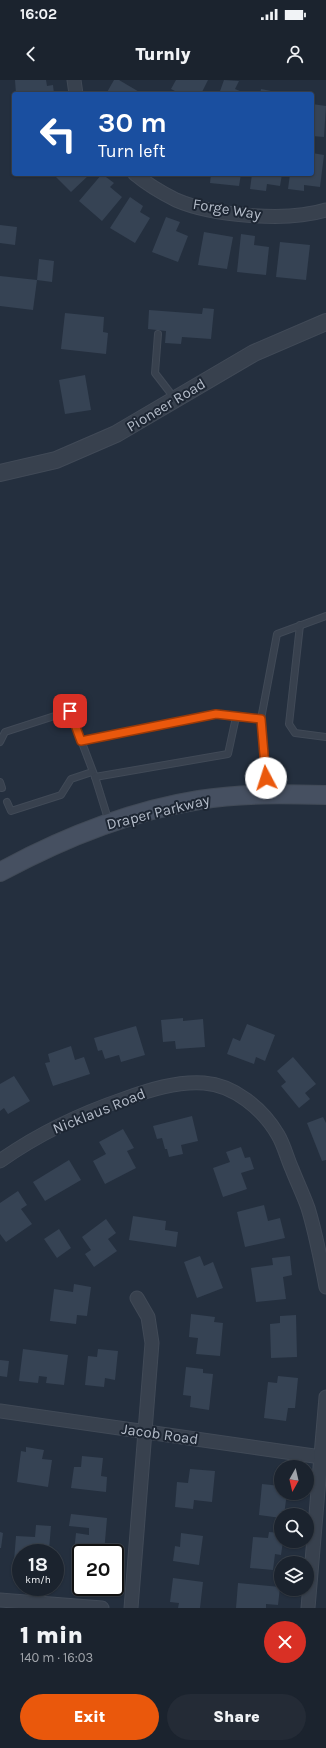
<!DOCTYPE html>
<meta charset="utf-8">
<style>
body{margin:0;font-family:Karla,sans-serif;background:#242b36;color:#f1f3f6;height:100vh;display:flex;flex-direction:column;font-size:15px;white-space:nowrap}
*{box-sizing:border-box;margin:0}
p{font-size:13px;color:#a0a4aa}
.icon{flex:none;width:22px;height:22px;fill:none;stroke:currentColor;stroke-width:2;stroke-linecap:round;stroke-linejoin:round}
.map{position:relative;height:1528px;overflow:hidden}
.side{display:flex;flex-direction:column;background:#1b232e;flex:1}
.side>*{flex:none}
.guide{position:absolute;left:12px;top:12px;width:302px;height:84px;border-radius:4px;box-shadow:0 1px 3px #0004,0 0 0 1px #39404a;background:#1a4fa0;color:#fff;overflow:hidden}
.needle{width:26px;rotate:188deg}
.buttons{position:absolute;left:274px;top:1380px;display:grid;gap:8px}
.buttons a{display:grid;place-items:center;width:40px;height:40px;border-radius:50%;background:#1b232e;box-shadow:0 1px 3px #0004,0 0 0 1px #39404a;font-size:20px}
.speed{position:absolute;left:12px;top:1464px;display:flex;gap:8px;font-size:20px;font-weight:700;text-align:center}
.speed>*{display:grid;place-content:center;width:52px;height:52px;border-radius:50%;background:#1b232e;box-shadow:0 1px 3px #0004,0 0 0 1px #39404a;line-height:1}
.speed small{font-size:10px;font-weight:400}
.speed .limit{border:2px solid #111;border-radius:6px;background:#fff;color:#111}
.pin{position:absolute;display:grid;place-items:center;width:34px;height:34px;color:#fff;margin:-17px;border-radius:8px;box-shadow:0 2px 6px #0006}
.me{position:absolute;width:44px;margin:-22px;rotate:355deg;stroke-linejoin:round;filter:drop-shadow(0 0 3px #0008)}
.turn{display:flex;align-items:center;gap:14px;height:84px;padding:0 20px;font-size:18px}
.turn .icon{width:52px;height:52px;stroke-width:2.5}
.turn b{display:block;font-size:28px;line-height:34px}
.round{display:grid;place-items:center;flex:none;width:42px;height:42px;border-radius:21px;background:#242b36}
.head{display:flex;align-items:center;justify-content:space-between;height:68px;padding:0 20px}
h1{font-size:24px;font-weight:800;line-height:30px}
.button{display:flex;gap:8px;margin-top:auto;padding:8px 20px}
.button a{flex:1;height:46px;border-radius:24px;background:#ea580c;color:#fff;font-size:16px;font-weight:800;line-height:46px;text-align:center}
.button a+a{background:#242b36;color:#f1f3f6}
.status{display:flex;justify-content:space-between;align-items:center;height:28px;padding:0 20px;background:#1b232e;direction:ltr}
.status svg{height:11px;fill:currentColor}
header{display:flex;justify-content:space-between;align-items:center;height:52px;padding:0 20px;background:#1b232e;font-size:18px;font-weight:800}
.map>svg:first-child{display:block}
</style>
<div class="status"><b>16:02</b><svg viewBox="0 0 49 12"><path d="M0 12V9h3v3zM5 12V6h3v6zM10 12V3h3v9zM15 12V0h3v12zM26 1h20v11H26zM47 4h2v5h-2z"/></svg></div>
<header><svg class="icon" aria-label="back" viewBox="0 0 24 24"><path d="M15 5l-7 7 7 7"/></svg>Turnly<svg class="icon" aria-label="person" viewBox="0 0 24 24"><circle cx="12" cy="8" r="4"/><path d="M4 21q1-7 8-7t8 7"/></svg></header>
<div class="map">
<svg width="326" height="1528" viewBox="0 0 326 1528">
<rect width="100%" height="100%" fill="#242f3e"/>
<g fill="#364354">
<path d="M15 0H46L47 6 53 5 54 14H16Z"/>
<path d="M114 0H119L141 13 140 14H106Z"/>
<path d="M176 0H208L201 14H181L171 9Z"/>
<path d="M224 0 239 1 235 9 247 14H219Z"/>
<path d="M261 9 276 12 275 14H260Z"/>
<path d="M312 24 326 26 324 57 312 56Z"/>
<path d="M312 73 324 75 320 107 304 105V111L288 109 290 94H312Z"/>
<path d="M53 94H90L71 112Z"/>
<path d="M102 94 114 103 110 107 122 117 102 141 79 121Z"/>
<path d="M211 94H241L239 106 210 103Z"/>
<path d="M252 94H282L280 106 267 104 266 111 250 109Z"/>
<path d="M130 117 143 126 140 132 150 138 135 163 110 148Z"/>
<path d="M166 137 180 142 176 151 188 156 178 182 152 172Z"/>
<path d="M0 145 17 147 15 165 0 163Z"/>
<path d="M204 152 233 157 227 189 198 185Z"/>
<path d="M241 154 255 156 254 165 269 167 266 195 237 192Z"/>
<path d="M280 162 310 165 306 200 276 197Z"/>
<path d="M39 179 54 181 52 202 37 200Z"/>
<path d="M0 196 37 200 33 230 0 226Z"/>
<path d="M203 228 214 229 211 259 182 257 181 264 165 263 166 251 148 249 149 230 202 234Z"/>
<path d="M65 233 104 237 103 252 108 253 106 274 61 269Z"/>
<path d="M85 295 91 330 65 334 59 300Z"/>
<path d="M183 938V941L203 939 205 967 176 969 175 961 163 962 161 940Z"/>
<path d="M247 944 275 955 265 981 256 977 254 984 227 974 233 958 240 961Z"/>
<path d="M136 946 145 975 121 982 119 975 105 979 102 970 98 971 94 958Z"/>
<path d="M71 966 75 980 84 977 90 994 53 1006 45 983 50 982 48 974Z"/>
<path d="M293 977 316 1004 305 1013 310 1019 299 1028 281 1006 286 1002 277 991Z"/>
<path d="M14 996 30 1021 8 1034 4 1028 0 1031V1004Z"/>
<path d="M192 1036 198 1061 181 1065 183 1074 169 1077 167 1069H165L162 1058 157 1059 153 1046Z"/>
<path d="M323 1037 326 1043V1080L322 1081 307 1043Z"/>
<path d="M123 1049 134 1068 127 1071 136 1088 105 1104 93 1081 106 1074 99 1062Z"/>
<path d="M241 1067 245 1078 250 1077 254 1089 241 1093 247 1109 223 1117 213 1088 230 1082 226 1072Z"/>
<path d="M69 1080 81 1100 45 1121 33 1102Z"/>
<path d="M18 1111 27 1125 21 1129 32 1144 6 1162 0 1154V1123Z"/>
<path d="M264 1125 268 1141 280 1138 285 1158 245 1167 237 1132Z"/>
<path d="M133 1136 166 1141 165 1150 178 1152 176 1167 129 1160Z"/>
<path d="M106 1139 116 1153 108 1159 117 1171 94 1187 85 1174 91 1170 82 1157Z"/>
<path d="M59 1149 71 1168 57 1178 44 1159Z"/>
<path d="M200 1176 204 1186 213 1182 223 1208 197 1218 184 1182Z"/>
<path d="M290 1176 292 1195 283 1197 286 1219 256 1222 251 1188 273 1185 272 1178Z"/>
<path d="M74 1204 91 1207 87 1236 77 1235 76 1244 50 1241 54 1209 73 1212Z"/>
<path d="M191 1234 215 1237 214 1242 223 1243 220 1276 196 1274 198 1258 189 1257Z"/>
<path d="M296 1235 297 1277 271 1278 270 1244 280 1243V1236Z"/>
<path d="M23 1269 68 1275 64 1305 46 1303 47 1297 39 1296 38 1303 19 1301Z"/>
<path d="M98 1269 118 1271 115 1300 105 1298 104 1307 85 1305 88 1276 97 1277Z"/>
<path d="M0 1280 9 1281 7 1297 0 1296Z"/>
<path d="M186 1287 203 1289V1293L213 1294 209 1330 190 1327 191 1316 183 1315Z"/>
<path d="M278 1296 298 1298 295 1328H288L286 1341 264 1338 268 1302 277 1303Z"/>
<path d="M26 1367 44 1370 42 1379 52 1380 48 1407 17 1402 21 1371 26 1372Z"/>
<path d="M82 1376 103 1378 101 1396 107 1397 106 1412 71 1408 74 1387H81Z"/>
<path d="M190 1389 215 1391 212 1422 194 1420 193 1429 175 1427 177 1402 188 1403Z"/>
<path d="M262 1404 281 1406V1413H287L284 1435H281V1438L259 1435Z"/>
<path d="M71 1434 107 1438 104 1473H81V1492L72 1491 76 1453 89 1455V1448L69 1446Z"/>
<path d="M36 1445 51 1446 49 1470H54V1473H21V1482L14 1481 16 1456 35 1457Z"/>
<path d="M0 1452 3 1453 1 1468H0Z"/>
<path d="M269 1452 281 1453V1461H283L281 1475 275 1474 273 1490 250 1488 253 1457 268 1458Z"/>
<path d="M181 1453 203 1456 199 1485 173 1481 175 1466 180 1467Z"/>
<path d="M173 1498 203 1502 200 1528H178L179 1523 170 1522Z"/>
<path d="M238 1503 280 1507 278 1525 266 1524V1528H236Z"/>
</g>
<g fill="none" stroke-linecap="round" stroke-linejoin="round">
<defs>
<g id="service">
<path d="M158 254 155 293 175 319"/>
<path d="M300 545 289 644 295 653 326 657"/>
<path d="M81 661 216 634 236 637"/>
<path d="M0 662 5 652 70 631 95 697"/>
<path d="M0 702 2 708"/>
<path d="M268 713 261 639 277 554 326 536"/>
<path d="M7 722 11 731 61 715 71 699 92 692"/>
<path d="M109 742 95 697 228 674 236 637 261 639"/>
</g>
<g id="minor">
<path d="M74 0 76 14"/>
<path d="M135 94C147 104 162 113 176 120 213 136 288 142 326 130"/>
<path d="M0 1081C38 1054 80 1034 124 1019 149 1010 177 1001 204 1003 234 1005 263 1029 278 1055 284 1065 287 1078 292 1089 297 1102 303 1114 308 1128 316 1154 321 1181 326 1207"/>
<path d="M0 1331 321 1377"/>
<path d="M0 1520 102 1528"/>
<path d="M131 1528 152 1263 148 1237 137 1218"/>
<path d="M308 1528 326 1317"/>
</g>
<path id="tertiary" d="M0 393 56 380 116 354 254 273 326 242"/>
<path id="secondary" d="M0 792C61 759 130 731 199 720 241 713 283 714 326 715"/>
</defs>
<use href="#service" stroke="#414a57" stroke-width="8"/>
<use href="#minor" stroke="#414a57" stroke-width="15"/>
<use href="#tertiary" stroke="#414a57" stroke-width="18"/>
<use href="#secondary" stroke="#414a57" stroke-width="20"/>
<use href="#service" stroke="#38414e" stroke-width="6"/>
<use href="#minor" stroke="#38414e" stroke-width="13"/>
<use href="#tertiary" stroke="#38414e" stroke-width="16"/>
<use href="#secondary" stroke="#465061" stroke-width="18"/>
</g>
<g fill="none" stroke-linecap="round" stroke-linejoin="round">
<defs>
<path id="route" d="M70 631 81 661 216 634 261 639 266 698"/>
</defs>
<use href="#route" stroke="#983908" stroke-width="10"/>
<use href="#route" stroke="#ea580c" stroke-width="7"/>
</g>
<g text-anchor="middle" stroke-width="4" stroke-linejoin="round" paint-order="stroke">
<g font-size="15" fill="#b4bcc9" stroke="#1d2633">
<text transform="translate(227 129) rotate(9)" y="5">Forge Way</text>
<text transform="translate(166 325) rotate(-31)" y="5">Pioneer Road</text>
<text transform="translate(158 732) rotate(-14)" y="5">Draper Parkway</text>
<text transform="translate(99 1031) rotate(-22)" y="5">Nicklaus Road</text>
<text transform="translate(160 1354) rotate(8)" y="5">Jacob Road</text>
</g>
</g>
</svg>
<div class="buttons">
<a><svg class="needle" viewBox="-14 -14 28 28"><path d="M0-13l5 13h-10z" fill="#e53935"/><path d="M0 13l5-13h-10z" fill="#a0a4aa"/></svg></a>
<a><svg class="icon" aria-label="search" viewBox="0 0 24 24"><circle cx="10" cy="10" r="6"/><path d="M15 15l6 6"/></svg></a>
<a><svg class="icon" aria-label="layers" viewBox="0 0 24 24"><path d="M12 4l9 5-9 5-9-5zM3 14l9 5 9-5"/></svg></a>
</div>
<div class="speed"><div>18<small>km/h</small></div><div class="limit">20</div></div>
<div class="pin" style="left:70px;top:631px;background:#d93025"><svg class="icon" aria-label="arrive" viewBox="0 0 24 24"><path d="M6 21V4h12l-3 4 3 4H6"/></svg></div>
<svg class="me" style="left:266px;top:698px" viewBox="-20 -20 40 40"><circle r="19" fill="#fff"/><path d="M0-13L10 11 0 6-10 11z" fill="#ea580c"/></svg>
<div class="guide">
<div class="turn"><svg class="icon" aria-label="left" viewBox="0 0 24 24"><path d="M17 20v-9H6M10 6l-5 5 5 5"/></svg><div><b>30 m</b>Turn left</div></div>
</div>
</div>
<section class="side">
<div class="head"><div><h1>1 min</h1><p>140 m · 16:03</p></div><a class="round" style="background:#d93025;color:#fff"><svg class="icon" aria-label="close" viewBox="0 0 24 24"><path d="M6 6l12 12M18 6L6 18"/></svg></a></div>
<div class="button"><a>Exit</a><a>Share</a></div>
</section>
